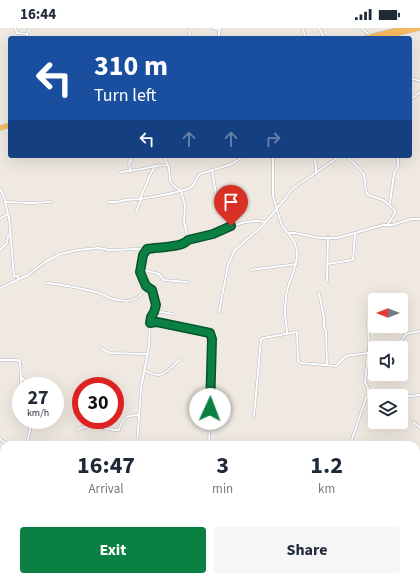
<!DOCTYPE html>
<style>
body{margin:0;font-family:"Source Sans 3",sans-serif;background:#f6f6f7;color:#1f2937;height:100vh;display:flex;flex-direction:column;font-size:15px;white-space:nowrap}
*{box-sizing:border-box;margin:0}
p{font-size:13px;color:#747a83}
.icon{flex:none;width:22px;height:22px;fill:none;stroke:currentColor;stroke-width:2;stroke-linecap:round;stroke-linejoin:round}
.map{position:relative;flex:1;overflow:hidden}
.details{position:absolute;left:0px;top:413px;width:420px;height:140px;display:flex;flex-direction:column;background:#fff;border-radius:12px 12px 0 0;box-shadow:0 4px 16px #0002}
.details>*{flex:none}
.top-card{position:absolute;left:8px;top:8px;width:404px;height:122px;border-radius:4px;box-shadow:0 4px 16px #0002;background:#1a4fa0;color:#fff;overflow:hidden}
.needle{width:26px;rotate:270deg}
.fabs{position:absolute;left:368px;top:265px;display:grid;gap:8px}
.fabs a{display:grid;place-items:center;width:40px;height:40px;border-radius:4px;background:#fff;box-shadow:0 4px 16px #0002;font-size:20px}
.speed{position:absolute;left:12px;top:349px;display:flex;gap:8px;font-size:20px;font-weight:700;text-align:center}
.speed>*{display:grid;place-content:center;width:52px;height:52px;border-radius:50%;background:#fff;box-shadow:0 4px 16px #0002;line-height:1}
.speed small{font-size:10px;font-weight:400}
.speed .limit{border:6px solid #d22;background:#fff;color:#111}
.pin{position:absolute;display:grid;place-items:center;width:34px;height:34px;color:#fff;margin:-41px -17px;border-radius:50% 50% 50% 0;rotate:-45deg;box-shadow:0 0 4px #0007}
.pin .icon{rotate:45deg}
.me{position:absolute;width:44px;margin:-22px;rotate:2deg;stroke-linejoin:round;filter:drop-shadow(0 0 3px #0008)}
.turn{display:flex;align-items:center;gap:14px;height:84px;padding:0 20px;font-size:18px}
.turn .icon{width:52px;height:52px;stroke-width:2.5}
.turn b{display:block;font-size:28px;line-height:34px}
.lanes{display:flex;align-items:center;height:38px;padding:0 20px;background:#0003;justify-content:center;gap:20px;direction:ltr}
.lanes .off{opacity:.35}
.eta{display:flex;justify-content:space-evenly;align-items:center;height:68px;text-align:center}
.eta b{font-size:24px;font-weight:700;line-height:28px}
.cta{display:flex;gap:8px;margin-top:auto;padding:8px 20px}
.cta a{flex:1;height:46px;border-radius:4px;background:#0b8043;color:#fff;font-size:16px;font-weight:700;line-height:46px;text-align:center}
.cta a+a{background:#f6f6f7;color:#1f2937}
.status{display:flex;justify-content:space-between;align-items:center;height:28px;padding:0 20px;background:#fff;direction:ltr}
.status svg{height:11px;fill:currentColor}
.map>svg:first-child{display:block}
</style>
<div class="status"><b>16:44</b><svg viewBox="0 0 49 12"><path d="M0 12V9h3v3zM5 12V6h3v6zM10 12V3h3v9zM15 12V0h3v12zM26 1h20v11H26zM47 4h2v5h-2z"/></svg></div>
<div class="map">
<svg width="420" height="553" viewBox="0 0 420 553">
<rect width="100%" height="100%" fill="#efe9e1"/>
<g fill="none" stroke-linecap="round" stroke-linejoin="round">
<defs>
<g id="minor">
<path d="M15 0 17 5 27 6"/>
<path d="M213 0 220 2"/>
<path d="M302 0 306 10"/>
<path d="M319 0 324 10"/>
<path d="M361 0 371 8"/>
<path d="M27 10V6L31 0"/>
<path d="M189 10 191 0"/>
<path d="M219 10V4L220 0"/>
<path d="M410 50 420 53"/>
<path d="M410 72 420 64"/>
<path d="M273 128V168L282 198 288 205H295L319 210H337L383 197H392L411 191H420"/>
<path d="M314 128 316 138V145"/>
<path d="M346 128C352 133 360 139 364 147 366 154 364 160 368 167L383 172 395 182V185L388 196"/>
<path d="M212 142 217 172"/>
<path d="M130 143 129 134 131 133V128"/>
<path d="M121 144 142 141 155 138"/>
<path d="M0 161 4 169 9 190 14 248H18V251"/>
<path d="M141 171C157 168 174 166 190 160 196 156 195 150 200 146L232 136 244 128"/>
<path d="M6 174 32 175 50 174"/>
<path d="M109 174H117L125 172 140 171 150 147 155 138 168 137"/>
<path d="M390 175 394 145 398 138V128"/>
<path d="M277 180 286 170 292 161 340 128"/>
<path d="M136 184 141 171"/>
<path d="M0 190 8 186"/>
<path d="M188 212C212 210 241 188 265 194"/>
<path d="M0 222 7 215 8 208 11 206"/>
<path d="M327 236 353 232 355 205"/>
<path d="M141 241 159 246 164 252 187 254"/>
<path d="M251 242 297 236"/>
<path d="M327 253 328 210"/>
<path d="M47 255C63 257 80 260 96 264 101 265 105 268 110 270 125 275 140 274 146 258"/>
<path d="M0 260 28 247 45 234 60 226 78 222 99 220 109 222 163 220 186 215 188 212 184 194 185 177 181 163 174 158 170 153 169 140 164 128"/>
<path d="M319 265 324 290V299L326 303 327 337"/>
<path d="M155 283 173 286"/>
<path d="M219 284 228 237 234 223 261 199 277 181"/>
<path d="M368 290 369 325"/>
<path d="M150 295 157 294 210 305 212 311 209 417"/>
<path d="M287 305C287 298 285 291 285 283 285 278 286 272 286 268 289 246 308 227 288 205"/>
<path d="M389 320 398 317 406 306 420 303"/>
<path d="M102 321 110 325 147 326"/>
<path d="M368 326 365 355 368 359V369L375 371"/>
<path d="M0 332H18L20 334 21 349 24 352 47 355 52 358"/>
<path d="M144 342C162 353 166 344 179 332"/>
<path d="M21 358V349"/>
<path d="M55 360 56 361"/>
<path d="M21 368V377"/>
<path d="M401 369 420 367"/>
<path d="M254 388 261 312 263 310 297 304 298 333 301 335 336 338 346 328 375 324"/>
<path d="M413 394 420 400"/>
<path d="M77 402C91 394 104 402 119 402 123 388 126 388 139 387"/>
<path d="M0 411 8 417"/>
<path d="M26 417 30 403V392"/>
<path d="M137 417 141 360 149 318 150 291 154 284 156 279 152 263 146 258 141 246 143 227 146 221"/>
<path d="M350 417 366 370 368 369"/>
<path d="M0 471 4 472"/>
<path d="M0 532 4 533"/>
<path d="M416 535H420"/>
<path d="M38 549C50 553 63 546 75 551V553"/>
<path d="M275 549 281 553"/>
<path d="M363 549 364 553"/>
<path d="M129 553V549"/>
<path d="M218 553 221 549"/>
</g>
<g id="tertiary">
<path d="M416 463 420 457"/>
<path d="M354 553 356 549"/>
</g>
<g id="trunk">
<path d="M365 10 405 0"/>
<path d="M377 10 420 0"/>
<path d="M0 100 10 97"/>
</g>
</defs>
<use href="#minor" stroke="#b4b7c1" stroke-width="3"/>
<use href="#tertiary" stroke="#b4b7c1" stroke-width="3.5"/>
<use href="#trunk" stroke="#c9c9c9" stroke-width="5.5"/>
<use href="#minor" stroke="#fff" stroke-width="2"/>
<use href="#tertiary" stroke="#fff" stroke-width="2.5"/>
<use href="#trunk" stroke="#f8ba60" stroke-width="4.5"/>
</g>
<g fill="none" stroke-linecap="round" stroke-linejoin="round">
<defs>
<path id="route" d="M210 381 212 311 210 305 157 294 150 295 151 289 154 284 156 277 152 262 146 258 140 244 143 227 147 221C157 219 182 220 188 212L213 206 231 198"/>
</defs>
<use href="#route" stroke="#07532c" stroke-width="10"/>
<use href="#route" stroke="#0b8043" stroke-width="7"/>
</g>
</svg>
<div class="fabs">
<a><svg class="needle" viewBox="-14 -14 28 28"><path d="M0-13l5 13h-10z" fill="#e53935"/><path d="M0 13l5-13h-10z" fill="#747a83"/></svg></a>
<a><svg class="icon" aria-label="sound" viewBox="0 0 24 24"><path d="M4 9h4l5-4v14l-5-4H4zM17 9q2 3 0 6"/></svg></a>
<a><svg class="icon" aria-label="layers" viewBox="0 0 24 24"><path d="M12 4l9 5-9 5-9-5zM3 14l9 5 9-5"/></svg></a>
</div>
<div class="speed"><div>27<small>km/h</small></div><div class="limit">30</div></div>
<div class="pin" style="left:231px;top:198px;background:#d93025"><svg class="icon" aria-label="arrive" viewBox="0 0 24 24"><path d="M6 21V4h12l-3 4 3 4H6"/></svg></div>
<svg class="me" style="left:210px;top:381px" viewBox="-20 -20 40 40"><circle r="19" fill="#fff"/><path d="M0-13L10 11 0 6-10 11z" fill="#0b8043"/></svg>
<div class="top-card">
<div class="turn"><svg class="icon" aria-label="left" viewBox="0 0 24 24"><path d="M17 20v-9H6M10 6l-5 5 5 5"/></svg><div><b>310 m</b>Turn left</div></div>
<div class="lanes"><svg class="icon" aria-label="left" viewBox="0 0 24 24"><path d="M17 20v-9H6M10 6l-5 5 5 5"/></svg><svg class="icon off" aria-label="ahead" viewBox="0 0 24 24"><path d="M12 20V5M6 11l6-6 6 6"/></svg><svg class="icon off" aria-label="ahead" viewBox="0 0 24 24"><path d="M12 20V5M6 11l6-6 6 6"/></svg><svg class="icon off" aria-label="right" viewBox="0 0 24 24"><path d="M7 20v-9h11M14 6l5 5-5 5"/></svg></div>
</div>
<section class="details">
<div class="eta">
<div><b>16:47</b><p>Arrival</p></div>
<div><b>3</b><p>min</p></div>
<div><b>1.2</b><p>km</p></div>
</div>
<div class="cta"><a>Exit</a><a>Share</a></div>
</section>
</div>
